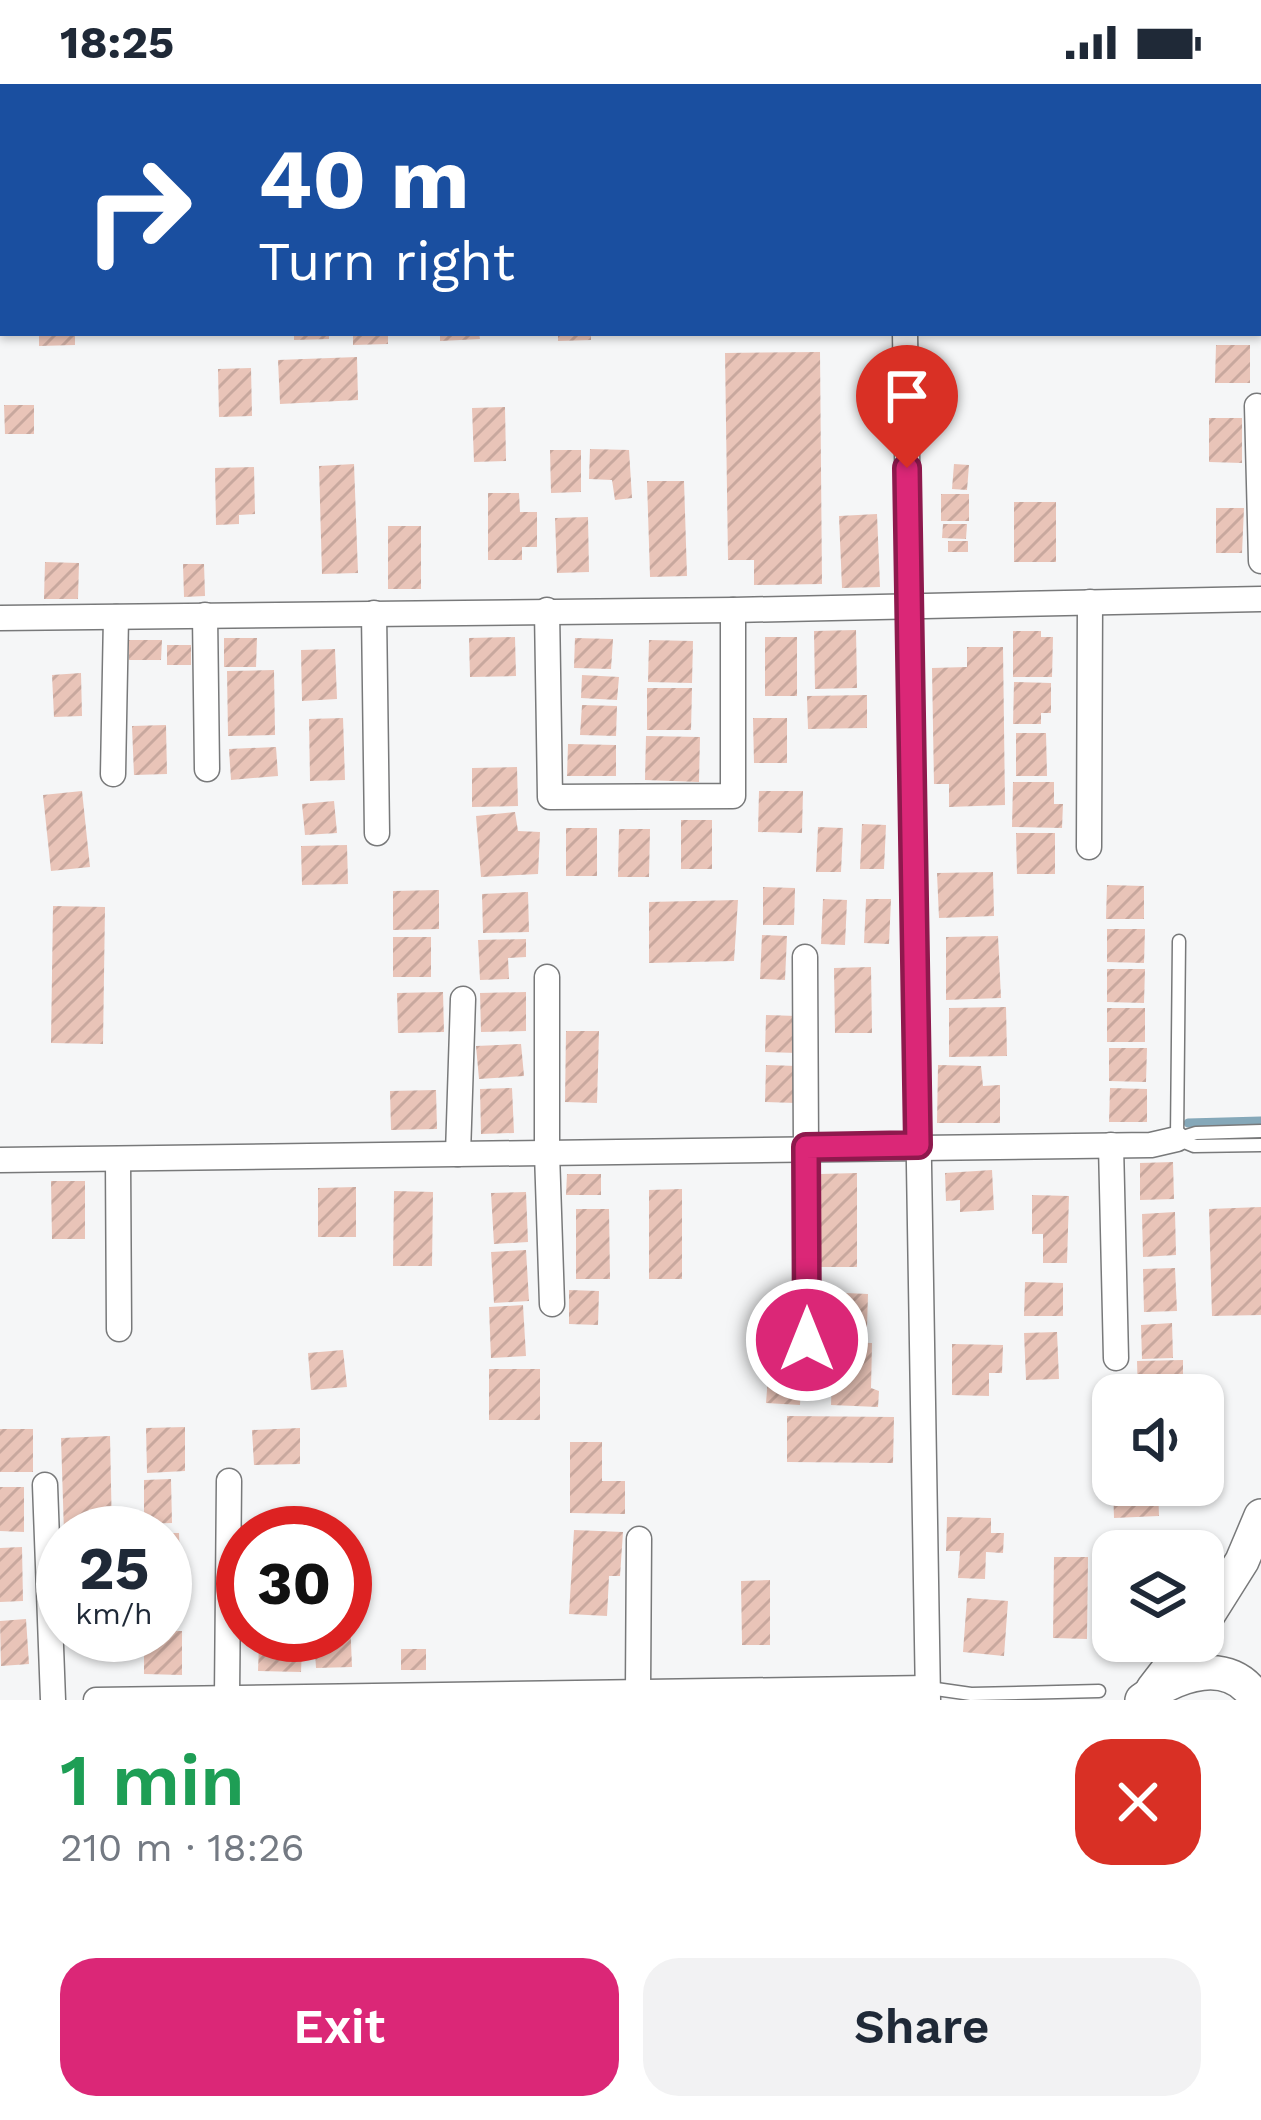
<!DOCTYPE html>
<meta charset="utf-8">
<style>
body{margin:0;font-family:"Work Sans",sans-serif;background:#f2f2f3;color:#1f2937;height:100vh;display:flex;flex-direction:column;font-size:45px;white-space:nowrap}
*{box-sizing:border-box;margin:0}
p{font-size:39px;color:#747a83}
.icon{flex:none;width:66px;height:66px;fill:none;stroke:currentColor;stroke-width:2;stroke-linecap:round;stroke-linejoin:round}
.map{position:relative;height:1616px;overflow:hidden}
.side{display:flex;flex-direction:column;background:#fff;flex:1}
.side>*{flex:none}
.top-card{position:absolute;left:0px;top:0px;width:1263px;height:252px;box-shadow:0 3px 9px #0004;background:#1a4fa0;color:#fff;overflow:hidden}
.tools{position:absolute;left:1092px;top:1290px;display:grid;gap:24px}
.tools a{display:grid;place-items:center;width:132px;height:132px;border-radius:24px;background:#fff;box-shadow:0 3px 9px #0004;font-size:60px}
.speed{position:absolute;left:36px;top:1422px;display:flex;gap:24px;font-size:60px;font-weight:700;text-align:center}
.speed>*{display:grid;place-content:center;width:156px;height:156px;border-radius:50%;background:#fff;box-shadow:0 3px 9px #0004;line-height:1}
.speed small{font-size:30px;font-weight:400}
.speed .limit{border:18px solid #d22;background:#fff;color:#111}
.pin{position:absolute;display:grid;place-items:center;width:102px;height:102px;color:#fff;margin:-123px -51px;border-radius:50% 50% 50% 0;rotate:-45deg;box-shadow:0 0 12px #0007}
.pin .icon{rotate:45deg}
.me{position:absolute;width:132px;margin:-66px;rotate:0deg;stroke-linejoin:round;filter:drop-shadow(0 0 9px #0008)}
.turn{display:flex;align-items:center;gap:42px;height:252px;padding:0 60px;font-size:54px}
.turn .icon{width:156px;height:156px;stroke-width:2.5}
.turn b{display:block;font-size:84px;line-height:102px}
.round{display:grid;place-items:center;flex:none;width:126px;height:126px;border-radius:36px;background:#f2f2f3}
.overview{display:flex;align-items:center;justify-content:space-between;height:204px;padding:0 60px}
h1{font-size:72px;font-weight:600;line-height:90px;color:#1e9e55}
.primary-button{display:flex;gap:24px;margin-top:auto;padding:24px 60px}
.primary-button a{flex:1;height:138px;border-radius:36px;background:#db2777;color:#fff;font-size:48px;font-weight:600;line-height:138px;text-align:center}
.primary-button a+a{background:#f2f2f3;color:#1f2937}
.status{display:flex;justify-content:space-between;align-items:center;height:84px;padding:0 60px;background:#fff;direction:ltr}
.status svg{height:33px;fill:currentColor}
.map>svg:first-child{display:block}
</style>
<div class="status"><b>18:25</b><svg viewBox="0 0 49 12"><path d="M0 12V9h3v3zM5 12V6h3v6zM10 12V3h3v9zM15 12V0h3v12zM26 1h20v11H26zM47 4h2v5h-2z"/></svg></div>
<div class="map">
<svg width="1261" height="1616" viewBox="0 0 1261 1616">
<defs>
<pattern id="building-hatch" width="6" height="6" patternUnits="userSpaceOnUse" patternTransform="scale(3)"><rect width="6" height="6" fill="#e9c4b8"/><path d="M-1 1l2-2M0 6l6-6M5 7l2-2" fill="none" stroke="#c8a89e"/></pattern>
</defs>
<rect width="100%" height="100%" fill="#f5f6f7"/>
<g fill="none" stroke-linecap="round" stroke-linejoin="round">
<path stroke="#85a8b9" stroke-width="9" d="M1188 1039 1261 1037"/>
</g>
<g fill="url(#building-hatch)">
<path d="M39 249H75V261L39 262Z"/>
<path d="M294 249H329V255L294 256Z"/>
<path d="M353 249H388V260L353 261Z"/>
<path d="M440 249H479L480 255 440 257Z"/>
<path d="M558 249H591V256L558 257Z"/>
<path d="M1216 261H1250V299H1215Z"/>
<path d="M820 268 822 500 754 501V476H728L725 269Z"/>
<path d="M357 273 358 316 280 320 278 276Z"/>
<path d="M251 284 252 332 219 333 218 285Z"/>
<path d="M4 321H34V350H5Z"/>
<path d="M505 323 506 377 474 378 472 324Z"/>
<path d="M1209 334H1242V379L1209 378Z"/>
<path d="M590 365 629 366 632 414 615 416 612 396 589 395Z"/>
<path d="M550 366H581V408L551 409Z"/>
<path d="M354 380 358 489 322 490 319 382Z"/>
<path d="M954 380 969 381 967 406 952 405Z"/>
<path d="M254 383 255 430 239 431V440L216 441 215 384Z"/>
<path d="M647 397H684L687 492 650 493Z"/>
<path d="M488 409H519L520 428H537V463H522V476H488Z"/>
<rect x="941" y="410" width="28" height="27"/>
<rect x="1014" y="418" width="42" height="60"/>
<path d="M1216 424H1244L1242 469H1216Z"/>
<path d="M877 430 880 503 842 504 839 432Z"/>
<path d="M588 433 589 488 557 489 555 434Z"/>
<path d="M943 440H967L966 455 942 454Z"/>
<rect x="388" y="442" width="33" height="63"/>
<rect x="948" y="457" width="20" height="11"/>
<path d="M45 478 79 479 78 515H44Z"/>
<path d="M183 480H204L205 512 184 513Z"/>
<path d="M856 546 857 604 815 605 814 547Z"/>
<path d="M1013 547H1041V553H1053L1052 593H1013Z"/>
<path d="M515 553 516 592 470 593 469 554Z"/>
<rect x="765" y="553" width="32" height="59"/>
<path d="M224 554H257L256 583H224Z"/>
<path d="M575 554 613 555 611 585 574 584Z"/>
<path d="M129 556H162L161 576H129Z"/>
<path d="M649 556 693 557 692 599 648 598Z"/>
<rect x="167" y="561" width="24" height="20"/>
<path d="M967 563H1003L1005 721 949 723V700H934L932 584 967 583Z"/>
<path d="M335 565 337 615 302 617 301 566Z"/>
<path d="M274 586 275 651 228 652 227 587Z"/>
<path d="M81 589 82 632 54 633 52 591Z"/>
<path d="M582 591 619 593 617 616 581 614Z"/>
<path d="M1014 598 1051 599V629H1041V640H1013Z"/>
<path d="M647 604H692L691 646H647Z"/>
<path d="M867 611V644L808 645 807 612Z"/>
<path d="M582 621 617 622 616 652 580 651Z"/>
<path d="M343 634 345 696 310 697 309 635Z"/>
<path d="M753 634H787V679H754Z"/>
<path d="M166 641 167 690 134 691 132 642Z"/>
<path d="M1016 649H1046L1047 692H1016Z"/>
<path d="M646 652 700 653 699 698 645 696Z"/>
<path d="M568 660 616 661V692H567Z"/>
<path d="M276 663 278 692 231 696 229 665Z"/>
<path d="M517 683 518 722 472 723V684Z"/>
<path d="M1013 698H1054V720H1063L1062 744 1012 743Z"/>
<path d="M82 707 90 783 51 787 43 711Z"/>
<path d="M759 707H803L802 749 758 748Z"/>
<path d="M334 717 337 749 305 751 302 720Z"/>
<path d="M515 728 518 747 540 748 538 790 481 793 476 732Z"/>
<rect x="681" y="736" width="31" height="49"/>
<path d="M862 740 886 741 884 785H860Z"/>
<path d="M818 743 843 744 841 788H816Z"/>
<rect x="566" y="744" width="31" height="48"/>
<path d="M619 745H650L649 793H618Z"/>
<path d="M1016 749H1055V790H1017Z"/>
<path d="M347 761 348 800 302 801 301 762Z"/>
<path d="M993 788 994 832 939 834 937 789Z"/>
<path d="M1107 801 1144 802V835H1106Z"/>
<path d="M763 803 795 804 794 841H763Z"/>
<path d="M439 806V845L393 846V807Z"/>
<path d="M528 808 529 848 483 849 482 810Z"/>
<path d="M823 815 847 816 845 861 821 860Z"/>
<path d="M866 815H891L889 860 864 859Z"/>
<path d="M738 816 734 877 649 879V818Z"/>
<path d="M53 822 105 823 103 960 51 959Z"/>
<path d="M1107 845H1145L1144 879 1107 878Z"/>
<path d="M762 851 787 852 785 896 760 895Z"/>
<path d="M998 852 1001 914 946 916V853Z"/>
<rect x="393" y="853" width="38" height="40"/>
<path d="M526 855V873L508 874 509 895 480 896 478 856Z"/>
<path d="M871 883 872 949H835L834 884Z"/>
<path d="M1107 885H1145L1144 919 1107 918Z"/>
<path d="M443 908 444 948 398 949 397 909Z"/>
<path d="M526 908V947L481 948 480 909Z"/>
<path d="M1006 923 1007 972 949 973V924Z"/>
<rect x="1107" y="924" width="38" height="34"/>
<path d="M766 931 797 932V969L765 968Z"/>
<path d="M566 947H599L597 1019 565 1018Z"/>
<path d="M521 960 524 992 479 995 476 962Z"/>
<path d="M1109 964H1147L1146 998 1109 997Z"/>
<path d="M766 981 797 982 796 1019 765 1018Z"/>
<path d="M938 981 981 982 983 1002 1000 1001V1039H937Z"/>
<path d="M512 1004 514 1049 481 1050 480 1005Z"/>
<path d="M1110 1004 1147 1005V1038H1109Z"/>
<path d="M436 1006 437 1045 391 1046 390 1007Z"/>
<path d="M1173 1078 1174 1115 1140 1116V1079Z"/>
<path d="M992 1086 994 1126 960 1128V1116L946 1117 945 1089Z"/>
<path d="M857 1089V1183H820L821 1090Z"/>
<path d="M567 1090H601V1111H566Z"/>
<path d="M51 1097H85V1155H52Z"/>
<path d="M356 1103V1153H318V1104Z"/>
<path d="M682 1105V1195H649V1106Z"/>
<path d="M394 1107 433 1108 432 1182H393Z"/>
<path d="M526 1108 528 1158 494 1160 491 1109Z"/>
<path d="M1032 1111 1069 1112 1067 1179H1043V1150H1032Z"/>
<path d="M1261 1123V1231L1212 1232 1209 1125Z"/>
<path d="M576 1125H609L610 1195H576Z"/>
<path d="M1175 1128 1176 1171 1143 1173 1142 1130Z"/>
<path d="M526 1166 529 1217 494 1219 491 1168Z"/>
<path d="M1175 1184 1177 1227 1144 1228 1143 1185Z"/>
<path d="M1025 1198 1063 1199V1232H1024Z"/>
<path d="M569 1206 599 1207 598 1241 569 1240Z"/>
<path d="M823 1208 868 1210 867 1243H848V1251L821 1250Z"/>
<path d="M523 1221 526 1272 491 1274 489 1223Z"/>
<path d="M1172 1239 1173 1274 1142 1275 1141 1241Z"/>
<path d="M1057 1248 1059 1295 1026 1296 1024 1249Z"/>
<path d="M833 1258 872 1259 871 1304 879 1307 878 1323 831 1321Z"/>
<path d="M952 1260 1003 1261 1002 1289H989V1312L952 1311Z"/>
<path d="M343 1266 347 1303 311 1306 308 1269Z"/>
<path d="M1183 1276V1299L1174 1304V1311H1138L1137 1277Z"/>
<path d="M769 1281 802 1282 800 1321 766 1319Z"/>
<rect x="489" y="1285" width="51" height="51"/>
<path d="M1107 1329H1113V1363H1109Z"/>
<path d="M787 1332 894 1333 893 1379 787 1378Z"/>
<path d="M185 1343V1387L147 1389 146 1344Z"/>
<path d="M300 1344V1380L254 1381 252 1346Z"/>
<rect x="0" y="1345" width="33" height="43"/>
<path d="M110 1352 112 1449H64L61 1354Z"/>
<path d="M570 1358H602V1397H625V1430L570 1429Z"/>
<path d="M171 1395 172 1439 144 1440V1396Z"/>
<path d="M1113 1401H1158L1159 1432 1114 1434Z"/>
<path d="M0 1403H24V1448L0 1447Z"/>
<path d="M947 1433 991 1434V1449H1004L1003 1469 986 1468 985 1495 958 1494 960 1467H946Z"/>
<path d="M574 1446 623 1448 620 1492H609L607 1532 569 1530Z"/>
<path d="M165 1449H179L180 1477 170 1478V1492H165Z"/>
<path d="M22 1463 23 1517 0 1518V1464Z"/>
<path d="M345 1464H348L351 1502 345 1503Z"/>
<path d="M1054 1473H1088L1087 1555 1053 1554Z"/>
<path d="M165 1496 183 1497 184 1525H173V1540H165Z"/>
<path d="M770 1496V1561H742L741 1497Z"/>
<path d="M345 1511H349L352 1583 316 1584 314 1551H345Z"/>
<path d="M967 1514 1008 1517 1004 1572 963 1568Z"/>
<path d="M26 1535 29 1580 1 1582 0 1537Z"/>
<path d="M165 1547H182V1591L144 1590V1551H165Z"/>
<path d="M260 1551H303V1557L260 1556Z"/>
<path d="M259 1561 302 1562 301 1588 258 1587Z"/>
<rect x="401" y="1565" width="25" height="21"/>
</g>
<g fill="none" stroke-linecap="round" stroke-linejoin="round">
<defs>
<g id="lane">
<path d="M1177 1055 1179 857"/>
<path d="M1177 1055 1194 1062 1261 1061"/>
<path d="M1177 1055 1196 1049 1261 1047"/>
<path d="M929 1604 971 1610 1099 1607"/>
</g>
<g id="street">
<path d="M107 0V3"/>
<path d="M326 0V3"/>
<path d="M525 0V3"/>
<path d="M902 0V3"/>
<path d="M905 249 928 1616"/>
<path d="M1257 322 1261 477"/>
<path d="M547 526 550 713 733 712V526"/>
<path d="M374 529 377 749"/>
<path d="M205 531 207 685"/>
<path d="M0 534 733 526 1261 515"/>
<path d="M113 690 116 533"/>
<path d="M1089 763 1090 518"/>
<path d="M805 873 807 1255"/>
<path d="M547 893V1069L552 1220"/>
<path d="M1111 1061 1116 1274"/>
<path d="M458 1070 463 915"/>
<path d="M118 1075 119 1245"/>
<path d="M0 1076 1151 1061 1177 1055"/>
<path d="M45 1401 53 1616"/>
<path d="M638 1606 639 1455"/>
<path d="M227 1613 229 1397"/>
<path d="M96 1616 928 1604"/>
</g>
<g id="secondary">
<path d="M1203 1539 1242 1477 1261 1432"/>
<path d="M1153 1605 1190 1557"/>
<path d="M1142 1616C1176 1591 1230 1570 1257 1616"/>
</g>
</defs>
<use href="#lane" stroke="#78797a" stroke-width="15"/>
<use href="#street" stroke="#78797a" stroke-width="27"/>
<use href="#secondary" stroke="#78797a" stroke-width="36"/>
<use href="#lane" stroke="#fff" stroke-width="12"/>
<use href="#street" stroke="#fff" stroke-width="24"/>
<use href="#secondary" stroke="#fff" stroke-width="33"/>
</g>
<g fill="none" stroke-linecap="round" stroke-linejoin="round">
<defs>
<path id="route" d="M807 1256 806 1063 918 1061 907 384"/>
</defs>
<use href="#route" stroke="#8e194d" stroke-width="30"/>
<use href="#route" stroke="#db2777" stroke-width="21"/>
</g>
</svg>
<div class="tools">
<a><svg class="icon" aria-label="sound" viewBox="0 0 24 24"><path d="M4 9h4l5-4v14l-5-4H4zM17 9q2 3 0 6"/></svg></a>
<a><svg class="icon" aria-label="layers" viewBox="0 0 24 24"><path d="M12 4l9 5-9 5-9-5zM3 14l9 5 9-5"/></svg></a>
</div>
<div class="speed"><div>25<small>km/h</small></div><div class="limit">30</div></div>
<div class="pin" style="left:907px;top:384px;background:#d93025"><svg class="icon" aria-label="arrive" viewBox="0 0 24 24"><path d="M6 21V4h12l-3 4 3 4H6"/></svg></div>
<svg class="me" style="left:807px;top:1256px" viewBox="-20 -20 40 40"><circle r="17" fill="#db2777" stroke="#fff" stroke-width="3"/><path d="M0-11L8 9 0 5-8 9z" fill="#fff"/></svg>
<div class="top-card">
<div class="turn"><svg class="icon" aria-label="right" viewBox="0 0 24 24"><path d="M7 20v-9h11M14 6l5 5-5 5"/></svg><div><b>40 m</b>Turn right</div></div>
</div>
</div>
<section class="side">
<div class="overview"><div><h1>1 min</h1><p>210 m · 18:26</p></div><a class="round" style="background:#d93025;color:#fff"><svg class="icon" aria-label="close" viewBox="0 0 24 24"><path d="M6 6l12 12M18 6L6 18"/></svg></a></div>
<div class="primary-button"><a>Exit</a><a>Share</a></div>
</section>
